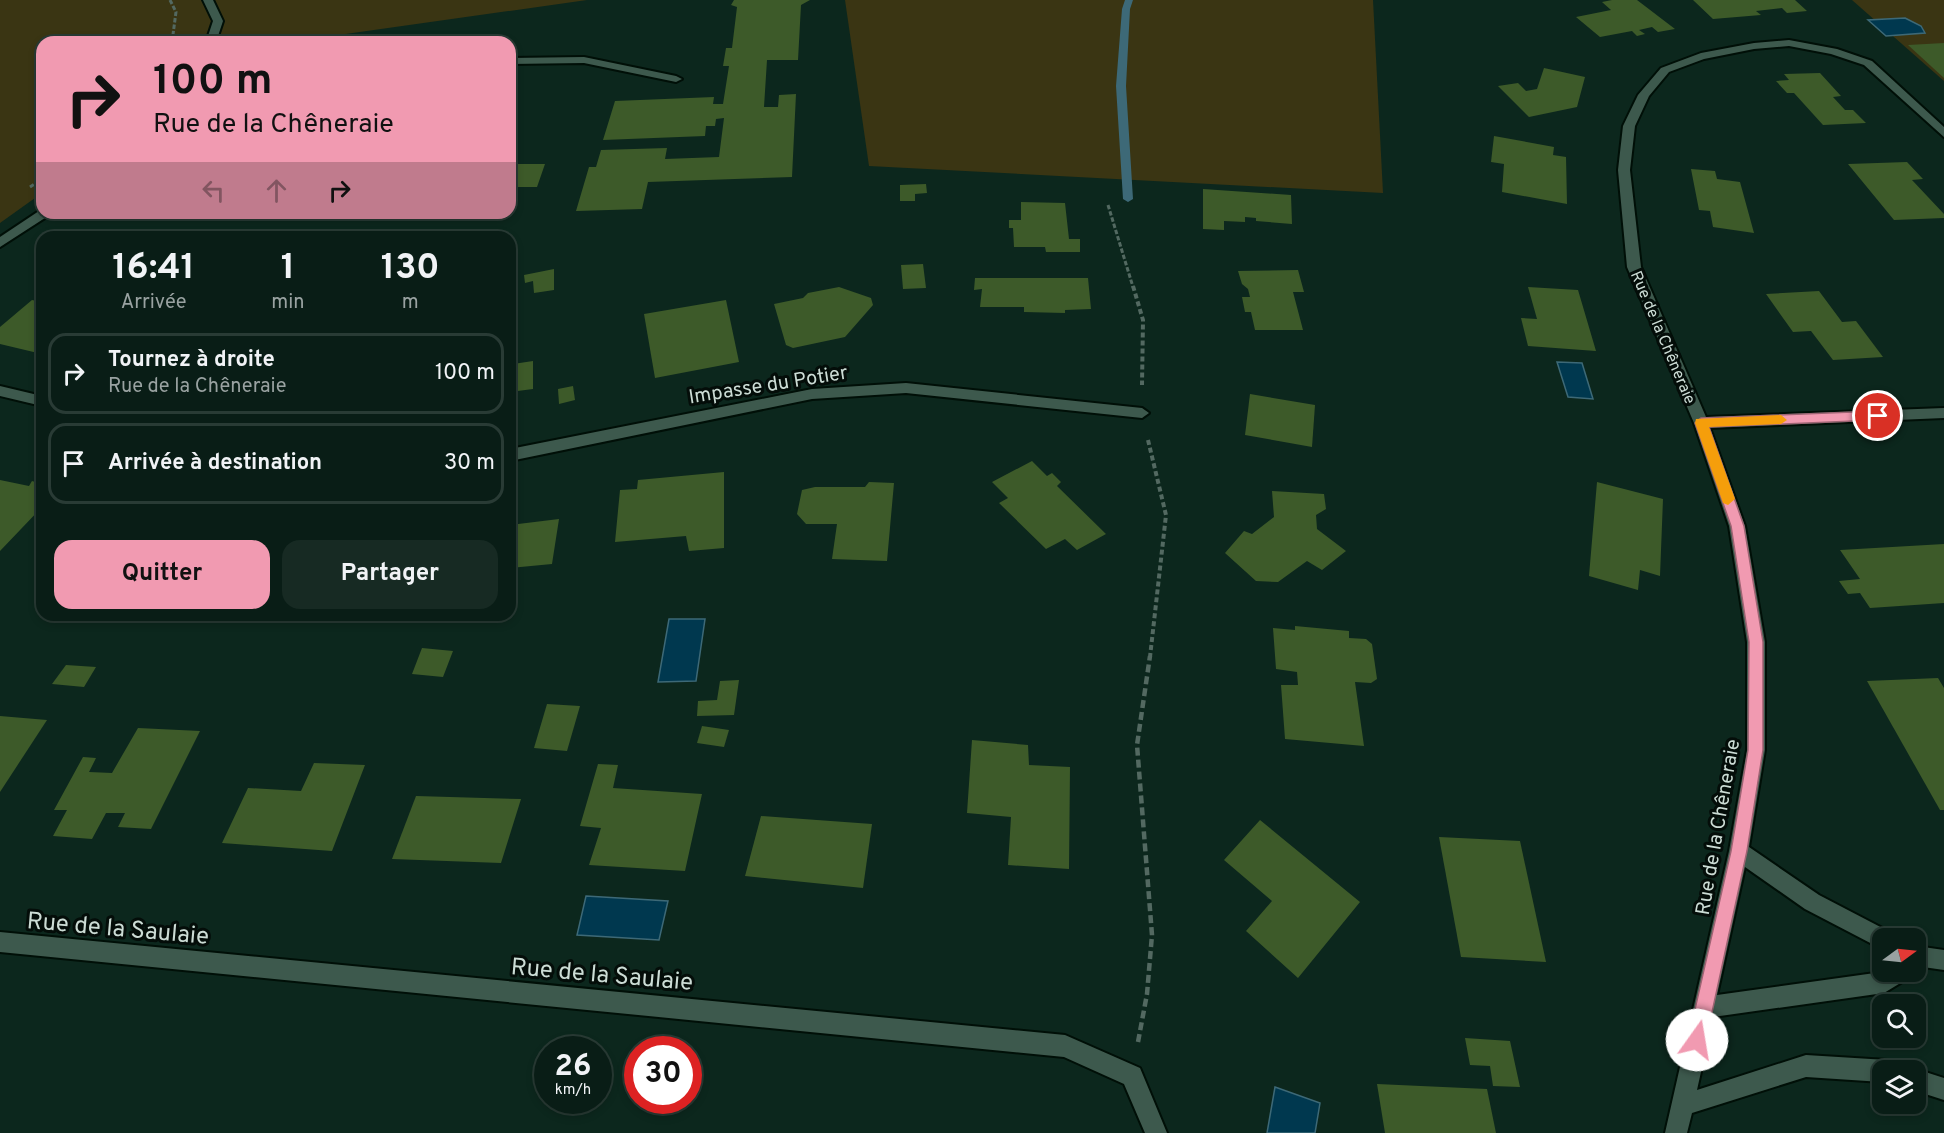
<!DOCTYPE html>
<html lang="fr">
<meta charset="utf-8">
<style>
body{margin:0;font-family:Overpass,sans-serif;background:#172a23;color:#f1f3f6;height:100vh;display:flex;flex-direction:column;font-size:22px;white-space:nowrap}
*{box-sizing:border-box;margin:0}
p{font-size:20px;color:#99a2a1}
.icon{flex:none;width:33px;height:33px;fill:none;stroke:currentColor;stroke-width:2;stroke-linecap:round;stroke-linejoin:round}
.map{position:relative;flex:1;overflow:hidden}
.side{position:absolute;left:36px;top:231px;width:480px;height:390px;display:flex;flex-direction:column;background:#091d16;border-radius:18px;box-shadow:0 3px 9px #0003,0 0 0 2px #293b35}
.side>*{flex:none}
.hud{position:absolute;left:36px;top:36px;width:480px;height:183px;border-radius:18px;box-shadow:0 3px 9px #0003,0 0 0 2px #293b35;background:#f19ab1;color:#111;overflow:hidden}
.needle{width:39px;rotate:75deg}
.tools{position:absolute;left:1872px;top:928px;display:grid;gap:12px}
.tools a{display:grid;place-items:center;width:54px;height:54px;border-radius:12px;background:#091d16;box-shadow:0 3px 9px #0003,0 0 0 2px #293b35;font-size:30px}
.speed{position:absolute;left:534px;top:1036px;display:flex;gap:12px;font-size:30px;font-weight:700;text-align:center}
.speed>*{display:grid;place-content:center;width:78px;height:78px;border-radius:50%;background:#091d16;box-shadow:0 3px 9px #0003,0 0 0 2px #293b35;line-height:1}
.speed small{font-size:15px;font-weight:400}
.speed .limit{border:9px solid #d22;background:#fff;color:#111}
.pin{position:absolute;display:grid;place-items:center;width:51px;height:51px;color:#fff;margin:-26px;border:3px solid #fff;border-radius:50%;box-shadow:0 2px 6px #0007}
.me{position:absolute;width:66px;margin:-33px;rotate:13deg;stroke-linejoin:round;filter:drop-shadow(0 0 4px #0008)}
.turn{display:flex;align-items:center;gap:21px;height:126px;padding:0 18px;font-size:27px}
.turn .icon{width:78px;height:78px;stroke-width:2.5}
.turn b{display:block;font-size:42px;line-height:51px}
.lanes{display:flex;align-items:center;height:57px;padding:0 18px;background:#0003;justify-content:center;gap:30px;direction:ltr}
.lanes .off{opacity:.35}
.eta{display:flex;justify-content:space-evenly;align-items:center;height:102px;text-align:center}
.eta b{font-size:36px;font-weight:700;line-height:42px}
.button{display:flex;gap:12px;margin-top:auto;padding:12px 18px}
.button a{flex:1;height:69px;border-radius:18px;background:#f19ab1;color:#111;font-size:24px;font-weight:700;line-height:69px;text-align:center}
.button a+a{background:#172a23;color:#f1f3f6}
ul{padding:0;list-style:none}
li{display:flex;align-items:center;gap:18px;height:81px;margin:0 12px 9px;padding:0 6px;border:3px solid #293b35;border-radius:18px}
li div{flex:1}
li b{display:block;font-size:22px}
li em{font-style:normal}
.map>svg:first-child{display:block}
</style>
<div class="map">
<svg width="1944" height="1133" viewBox="0 0 1944 1133">
<rect width="100%" height="100%" fill="#0c271d"/>
<g fill="#3a3513">
<path d="M0 0H587L289 42H42V193L0 223Z"/>
<path d="M845 0H1373L1383 193 869 166Z"/>
<path d="M1852 0H1944V81Z"/>
</g>
<g fill="#00384f" stroke="#3d6977" stroke-width="1.5">
<path d="M1905 18 1921 26 1925 33 1886 36 1868 20Z"/>
<path d="M1557 362 1582 363 1593 399 1568 397Z"/>
<path d="M669 619H705L696 681 658 682Z"/>
<path d="M586 896 668 901 659 940 577 935Z"/>
<path d="M1275 1087 1320 1103 1315 1133H1267Z"/>
</g>
<g fill="none" stroke-linecap="round" stroke-linejoin="round">
<path fill="#3d6977" fill-rule="evenodd" d="M1125 0H1133L1130 9 1126 86 1133 199 1128 202 1123 199 1116 86 1122 9Z"/>
</g>
<g fill="#3d5a29">
<path d="M734 0H810L801 5 798 60H767L764 107H778L779 95 796 94 792 177 648 182 642 209 576 211 589 167H596L601 150 667 148 665 159 719 157 724 118 716 119 715 126H706L705 136 603 140 615 101 714 97 713 104H723L729 66H723L726 48H732L737 7 731 5Z"/>
<path d="M1612 0H1637L1675 29 1658 32 1652 27 1639 30 1645 34 1637 36 1632 31 1600 37 1576 17 1611 10 1602 2Z"/>
<path d="M1693 0H1795L1807 11 1787 13 1782 8 1756 11 1761 15 1713 19Z"/>
<path d="M1944 43V78L1908 45Z"/>
<path d="M1544 68 1585 77 1577 107 1529 117 1498 86 1518 83 1526 91 1537 89Z"/>
<path d="M1820 73 1841 96 1833 97 1845 110H1853L1866 123 1823 125 1794 93H1787L1776 81 1789 80 1784 74Z"/>
<path d="M1494 136 1554 147 1553 155 1566 157 1567 204 1502 192 1504 164 1491 162Z"/>
<path d="M1907 162 1923 179 1912 180 1944 214V218L1894 220 1848 164Z"/>
<path d="M510 164H545L537 187H510Z"/>
<path d="M1691 169 1715 171 1717 179 1740 182 1754 233 1713 227 1710 211 1699 210Z"/>
<path d="M926 184 927 193 915 194V201H900V185Z"/>
<path d="M1203 189 1291 195 1292 224 1256 221V218L1245 217V222L1224 221V230L1203 229Z"/>
<path d="M1021 202 1065 203 1069 239H1080V252H1046L1045 247H1014L1013 228H1009V220H1021Z"/>
<path d="M923 264 926 288 903 289 901 265Z"/>
<path d="M554 269V290L534 293 533 281 525 283 524 275Z"/>
<path d="M1298 270 1304 292H1293L1303 330H1255L1251 312H1245L1242 297H1250L1248 289 1242 284 1238 271Z"/>
<path d="M975 278H1088L1091 309 1065 310V313L1024 312V307H980L982 289 974 290Z"/>
<path d="M839 287 871 298 873 305 845 337 793 348 786 345 774 304 803 298 808 293Z"/>
<path d="M1528 287 1578 290 1596 351 1528 346 1521 318 1537 319Z"/>
<path d="M1819 291 1842 322 1856 321 1883 357 1833 360 1811 331 1793 332 1766 294Z"/>
<path d="M32 300 42 302V354L0 344V327Z"/>
<path d="M726 300 739 362 655 378 644 314Z"/>
<path d="M510 354H513V364L533 361V389L510 392Z"/>
<path d="M573 386 575 400 559 404 558 389Z"/>
<path d="M1250 394 1315 405 1312 447 1245 435Z"/>
<path d="M1032 461 1047 476 1052 473 1061 482 1057 486 1106 534 1077 550 1065 539 1046 549 999 503 1008 498 992 482Z"/>
<path d="M724 472V548L689 551 686 536 615 542 620 490 637 489 638 480Z"/>
<path d="M0 480 29 486 32 481 42 484V507L0 551Z"/>
<path d="M869 482 894 483 887 561 832 559 837 524H806L797 514 802 490 815 487H865Z"/>
<path d="M1597 482 1663 499 1660 576 1640 570 1638 590 1589 576Z"/>
<path d="M1272 491 1324 494 1326 509 1316 515 1317 529 1346 551 1322 570 1307 561 1278 582 1256 581 1225 553 1244 531 1252 534 1274 517Z"/>
<path d="M559 519 552 564 510 568V525Z"/>
<path d="M1944 544V603L1870 608 1860 593 1848 594 1839 581 1860 579 1840 550Z"/>
<path d="M1295 626 1349 631V638L1366 639 1372 644 1377 679 1371 683 1355 682 1364 746 1285 739 1281 685H1298L1297 672 1276 669 1273 628 1295 630Z"/>
<path d="M422 648 453 651 443 677 412 674Z"/>
<path d="M66 665 96 667 84 687 52 684Z"/>
<path d="M1938 678 1944 688V810H1940L1867 681Z"/>
<path d="M739 680 734 715 697 716 698 701 717 700 720 681Z"/>
<path d="M547 704 580 706 567 751 534 748Z"/>
<path d="M0 716 47 720 0 792Z"/>
<path d="M702 726 729 730 724 747 697 743Z"/>
<path d="M138 728 200 731 151 829 118 827 125 813H106L92 839 53 836 67 810H54L83 757 96 758 89 772 112 773Z"/>
<path d="M972 740 1028 745 1029 765 1070 767 1069 869 1008 865 1011 817 967 813Z"/>
<path d="M314 763 365 765 332 851 222 843 248 788 301 791Z"/>
<path d="M598 764 618 765 613 788 702 794 685 871 589 865 601 828 580 826Z"/>
<path d="M416 796 521 799 501 863 392 859Z"/>
<path d="M761 816 872 824 863 888 745 876Z"/>
<path d="M1260 820 1360 902 1298 978 1246 931 1272 901 1224 860Z"/>
<path d="M1439 837 1520 841 1546 962 1461 957Z"/>
<path d="M1465 1038 1510 1041 1520 1087 1493 1086 1490 1066 1470 1065Z"/>
<path d="M1377 1084 1487 1089 1496 1133H1385Z"/>
</g>
<g fill="none" stroke-linecap="round" stroke-linejoin="round">
<defs>
<path id="service" d="M584 57 676 76 682 79 676 82 584 63 510 64V58Z"/>
<g id="minor">
<path d="M1789 40 1837 49 1872 61 1944 127V137L1864 65 1831 54 1789 46 1754 49 1704 59 1669 72 1649 96 1635 126 1630 170 1641 267 1706 417 1944 408V418L1710 428 1745 526 1765 642V750L1749 847 1819 895 1890 932 1893 939H1882V949L1876 946 1805 909 1745 867 1717 995 1882 972H1910L1907 979 1884 993 1713 1017 1697 1090 1806 1055 1887 1060 1895 1063 1898 1071H1882V1082L1806 1077 1692 1113 1687 1133H1665L1729 851 1747 750V642L1729 526 1694 423 1627 267 1618 170 1623 126 1638 95 1661 68 1701 53 1754 43Z"/>
<path d="M906 383 1142 408 1149 413 1142 418 906 393 812 399 510 461V449L812 389Z"/>
<path d="M0 386 42 396V406L0 396Z"/>
<path d="M0 932 1065 1035 1140 1068 1167 1133H1145L1124 1084 1064 1057 0 952Z"/>
<path d="M1916 946 1944 950V970L1916 966Z"/>
<path d="M1916 1069 1944 1078V1100L1916 1091V1071H1911Z"/>
</g>
<g id="tertiary">
<path d="M203 0H213L223 21 216 42H206L213 21Z"/>
<path d="M42 209V213H49L48 216 0 247V237Z"/>
</g>
</defs>
<use href="#service" stroke="#000f07" stroke-width="4"/>
<use href="#minor" stroke="#000f07" stroke-width="4"/>
<use href="#tertiary" stroke="#000f07" stroke-width="4"/>
<g stroke="#536961" stroke-width="3" stroke-dasharray="4.5 2" stroke-linecap="butt">
<path d="M170 0 176 12 172 42"/>
<path d="M30 187 42 179"/>
<path d="M1108 205 1133 287"/>
</g>
<g stroke="#536961" stroke-width="4" stroke-dasharray="5 3" stroke-linecap="butt">
<path d="M1133 286 1143 320 1142 385"/>
<path d="M1148 440 1166 515 1150 657"/>
</g>
<path stroke="#536961" stroke-width="4.5" stroke-dasharray="8 4" stroke-linecap="butt" d="M1138 1042 1147 994 1152 935 1137 745 1150 656"/>
<use href="#service" fill="#3d594d" fill-rule="evenodd"/>
<use href="#minor" fill="#3d594d" fill-rule="evenodd"/>
<use href="#tertiary" fill="#3d594d" fill-rule="evenodd"/>
</g>
<path fill="#f19ab1" stroke="#9d6473" stroke-width="1.5" d="M1878 411 1884 416 1878 420 1709 427 1744 526 1763 642V750L1747 851 1706 1040 1703 1046 1697 1049 1691 1046 1688 1040 1731 851 1748 750 1749 642 1731 526 1695 423 1701 418Z"/>
<path fill="#f59e0b" d="M1781 415 1787 420 1781 424 1709 427 1735 499 1728 505 1723 503 1695 423 1696 419Z"/>
<g text-anchor="middle" stroke-width="6" stroke-linejoin="round" paint-order="stroke">
<g font-size="16" fill="#ccdcd5" stroke="#040d09">
<text transform="translate(1664 337) rotate(67)" y="6">Rue de la Chêneraie</text>
</g>
<g font-size="20" fill="#ccdcd5" stroke="#040d09">
<text transform="translate(768 384) rotate(-9)" y="7">Impasse du Potier</text>
<text transform="translate(1717 827) rotate(-80)" y="7">Rue de la Chêneraie</text>
</g>
<g font-size="24" fill="#ccdcd5" stroke="#040d09">
<text transform="translate(118 928) rotate(5)" y="8">Rue de la Saulaie</text>
<text transform="translate(602 974) rotate(5)" y="8">Rue de la Saulaie</text>
</g>
</g>
</svg>
<div class="tools">
<a><svg class="needle" viewBox="-14 -14 28 28"><path d="M0-13l5 13h-10z" fill="#e53935"/><path d="M0 13l5-13h-10z" fill="#99a2a1"/></svg></a>
<a><svg class="icon" aria-label="search" viewBox="0 0 24 24"><circle cx="10" cy="10" r="6"/><path d="M15 15l6 6"/></svg></a>
<a><svg class="icon" aria-label="layers" viewBox="0 0 24 24"><path d="M12 4l9 5-9 5-9-5zM3 14l9 5 9-5"/></svg></a>
</div>
<div class="speed"><div>26<small>km/h</small></div><div class="limit">30</div></div>
<div class="pin" style="left:1878px;top:416px;background:#d93025"><svg class="icon" aria-label="arrive" viewBox="0 0 24 24"><path d="M6 21V4h12l-3 4 3 4H6"/></svg></div>
<svg class="me" style="left:1697px;top:1040px" viewBox="-20 -20 40 40"><circle r="19" fill="#fff"/><path d="M0-13L10 11 0 6-10 11z" fill="#f19ab1"/></svg>
<div class="hud">
<div class="turn"><svg class="icon" aria-label="right" viewBox="0 0 24 24"><path d="M7 20v-9h11M14 6l5 5-5 5"/></svg><div><b>100 m</b>Rue de la Chêneraie</div></div>
<div class="lanes"><svg class="icon off" aria-label="left" viewBox="0 0 24 24"><path d="M17 20v-9H6M10 6l-5 5 5 5"/></svg><svg class="icon off" aria-label="ahead" viewBox="0 0 24 24"><path d="M12 20V5M6 11l6-6 6 6"/></svg><svg class="icon" aria-label="right" viewBox="0 0 24 24"><path d="M7 20v-9h11M14 6l5 5-5 5"/></svg></div>
</div>
<section class="side">
<div class="eta">
<div><b>16:41</b><p>Arrivée</p></div>
<div><b>1</b><p>min</p></div>
<div><b>130</b><p>m</p></div>
</div>
<ul>
<li><svg class="icon" aria-label="right" viewBox="0 0 24 24"><path d="M7 20v-9h11M14 6l5 5-5 5"/></svg><div><b>Tournez à droite</b><p>Rue de la Chêneraie</p></div><em>100 m</em></li>
<li><svg class="icon" aria-label="arrive" viewBox="0 0 24 24"><path d="M6 21V4h12l-3 4 3 4H6"/></svg><div><b>Arrivée à destination</b></div><em>30 m</em></li>
</ul>
<div class="button"><a>Quitter</a><a>Partager</a></div>
</section>
</div>
